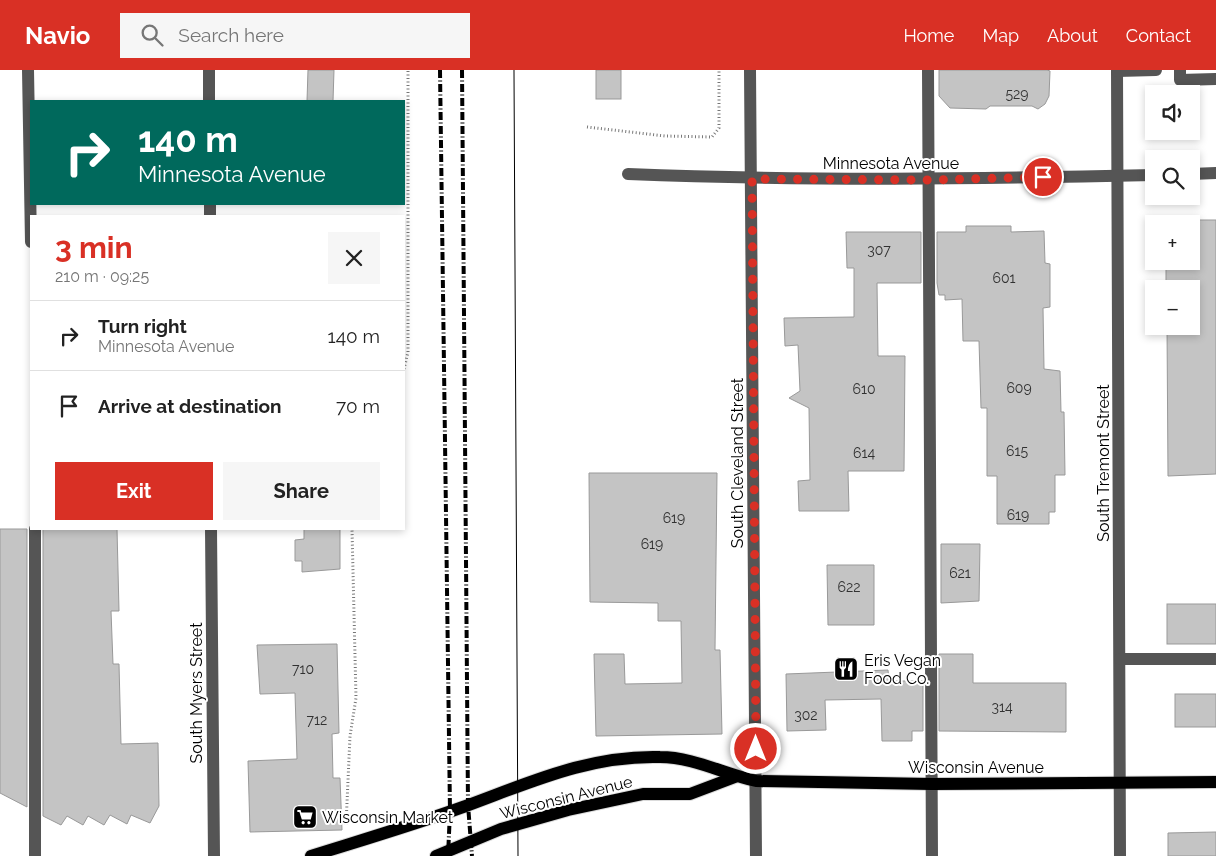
<!DOCTYPE html>
<meta charset="utf-8">
<style>
body{margin:0;font-family:Raleway,sans-serif;background:#f6f6f6;color:#222;height:100vh;display:flex;flex-direction:column;font-size:19px;white-space:nowrap}
*{box-sizing:border-box;margin:0}
p{font-size:16px;color:#767676}
.icon{flex:none;width:28px;height:28px;fill:none;stroke:currentColor;stroke-width:2;stroke-linecap:round;stroke-linejoin:round}
.map{position:relative;flex:1;overflow:hidden}
.sheet{position:absolute;left:30px;top:145px;width:375px;height:315px;display:flex;flex-direction:column;background:#fff;border-radius:0px;box-shadow:0 2px 8px #0003}
.sheet>*{flex:none}
.hud{position:absolute;left:30px;top:30px;width:375px;height:105px;border-radius:0px;box-shadow:0 2px 8px #0003;background:#00695c;color:#fff;overflow:hidden}
.controls{position:absolute;left:1145px;top:15px;display:grid;gap:10px}
.controls a{display:grid;place-items:center;width:55px;height:55px;border-radius:0px;background:#fff;box-shadow:0 2px 8px #0003;font-size:25px}
.pin{position:absolute;display:grid;place-items:center;width:42px;height:42px;color:#fff;margin:-21px;border:2px solid #fff;border-radius:50%;box-shadow:0 1px 5px #0007}
.me{position:absolute;width:55px;margin:-28px;rotate:0deg;stroke-linejoin:round;filter:drop-shadow(0 0 4px #0008)}
.turn{display:flex;align-items:center;gap:18px;height:105px;padding:0 25px;font-size:22px}
.turn .icon{width:65px;height:65px;stroke-width:2.5}
.turn b{display:block;font-size:35px;line-height:42px}
.round{display:grid;place-items:center;flex:none;width:52px;height:52px;border-radius:0px;background:#f6f6f6}
.headline{display:flex;align-items:center;justify-content:space-between;height:85px;padding:0 25px}
h1{font-size:30px;font-weight:700;line-height:38px;color:#d93025}
.primary-button{display:flex;gap:10px;margin-top:auto;padding:10px 25px}
.primary-button a{flex:1;height:58px;border-radius:0px;background:#d93025;color:#fff;font-size:20px;font-weight:700;line-height:58px;text-align:center}
.primary-button a+a{background:#f6f6f6;color:#222}
ul{padding:0;list-style:none}
li{display:flex;align-items:center;gap:15px;height:70px;padding:0 25px;border-top:1px solid #e0e0e0}
li div{flex:1}
li b{display:block;font-size:19px}
li em{font-style:normal}
header{display:flex;align-items:center;gap:30px;box-sizing:border-box;height:70px;padding:0 25px;background:#d93025;color:#fff}
header strong{font-size:24px}
nav{display:flex;gap:28px;margin-inline-start:auto;font-size:18px}
.search{width:350px;height:45px;background:#f6f6f6;display:flex;align-items:center;gap:12px;box-sizing:border-box;padding:0 18px;border-radius:0px;color:#767676;font-size:19px}
.map>svg:first-child{display:block}
</style>
<header>
<strong>Navio</strong>
<div class="search"><svg class="icon" aria-label="search" viewBox="0 0 24 24"><circle cx="10" cy="10" r="6"/><path d="M15 15l6 6"/></svg>Search here</div>
<nav><a>Home</a><a>Map</a><a>About</a><a>Contact</a></nav>
</header>
<div class="map">
<svg width="1216" height="786" viewBox="0 0 1216 786">
<rect width="100%" height="100%" fill="#fff"/>
<g fill="#c4c4c4" stroke="#999">
<path d="M308 0H334L333 31H307Z"/>
<rect x="596" y="0" width="25" height="29"/>
<path d="M939 0H1047L1050 1 1049 26 1045 34 1038 39 1032 36H990L986 39 950 38 939 26Z"/>
<path d="M1173 150H1216V404L1168 406 1167 256H1191V219H1166V191H1191V154H1169Z"/>
<path d="M966 156H1011V162L1044 161 1045 193 1050 194V237L1043 238 1044 299 1060 301 1061 342H1064L1065 405H1055V442H1049V454H997V406H987V338H981L979 271H963L962 229 945 230V225H939L937 213V162H966Z"/>
<path d="M846 162H921V213H877L878 286H905L904 401H848L849 441H799L798 411 810 410 809 338 789 328 800 321 798 275 785 276 784 248 854 247V198H847Z"/>
<path d="M589 403H717L715 580H720L722 664 596 666 594 584H624L625 614 682 613 681 551H658V533L590 532Z"/>
<path d="M0 459H27V737L0 723Z"/>
<path d="M43 459H117L119 541H111L113 594H119L121 674 158 673 159 736 150 753 131 745 127 754 110 745 104 755 88 746 83 755 67 746 61 755 43 746Z"/>
<path d="M304 459H340V499L302 502V491H295V470L304 469Z"/>
<path d="M941 474H980L979 531 941 533Z"/>
<path d="M827 495H874V555H828Z"/>
<rect x="1167" y="534" width="49" height="40"/>
<path d="M337 574 339 663 332 664 333 708H340L342 760 250 762 248 691 297 689 295 623 260 624 257 575Z"/>
<path d="M939 584H973V613H1066V662L939 661Z"/>
<path d="M888 600 889 611H923V661H912V671H882L881 629 825 630 826 660 787 661 786 604Z"/>
<rect x="1175" y="624" width="41" height="33"/>
<path d="M1216 762V786H1168V763Z"/>
</g>
<g fill="none" stroke-linecap="round" stroke-linejoin="round">
<defs>
<g id="major">
<path d="M311 786C362 770 413 755 463 737 529 713 588 685 660 687 693 687 724 704 756 711L932 714 1216 712"/>
<path d="M436 786 501 759 568 740 643 724H690L735 707"/>
</g>
</defs>
<use href="#major" stroke="#dbdbdb" stroke-width="14"/>
<g stroke="#777" stroke-width="3" stroke-dasharray="1 2.5" stroke-linecap="butt">
<path d="M587 57 665 66 712 67 719 58V0"/>
<path d="M404 299 408 282V0"/>
<path d="M346 755 350 666 356 628 352 459"/>
</g>
<g stroke="#555" stroke-width="12">
<path d="M28 0 31 172"/>
<path d="M209 0V31"/>
<path d="M750 0 756 786"/>
<path d="M928 0 932 786"/>
<path d="M1117 0 1120 786"/>
<path d="M1180 0V10L1216 9"/>
<path d="M1117 1 1156 0"/>
<path d="M628 104C804 111 978 109 1154 105"/>
<path d="M1191 104 1216 103"/>
<path d="M210 134V146"/>
<path d="M35 459V786"/>
<path d="M211 459 214 786"/>
<path d="M1120 589H1216"/>
</g>
<use href="#major" stroke="#000" stroke-width="12"/>
<path stroke="#000" stroke-width="1" d="M514 0 518 786"/>
<g stroke="#000" stroke-width="4" stroke-dasharray="8 2.5 1 2.5" stroke-linecap="butt">
<path d="M440 0 450 742 448 786"/>
<path d="M462 0 468 735 472 786"/>
</g>
</g>
<g fill="none" stroke-linecap="round" stroke-linejoin="round">
<path stroke="#d93025" stroke-width="9" stroke-dasharray="0 16.2" d="M756 679 752 109 930 110 1043 107"/>
</g>
<defs>
<symbol id="restaurant-square" viewBox="-11 -11 22 22"><rect x="-9" y="-9" width="18" height="18" rx="4" fill="#000" stroke="#fff"/><path d="M-5-6h1v4h1v-4h1v4h1v-4h1v5L-1.5 .5V6h-2V.5L-5-1ZM5-6V6H3V1.5H1.5Q1.5-4 5-6Z" fill="#fff"/></symbol>
<symbol id="supermarket-square" viewBox="-11 -11 22 22"><rect x="-9" y="-9" width="18" height="18" rx="4" fill="#000" stroke="#fff"/><path d="M-6-5.5h2.5l.6 2H6L4.5 2H-2.5L-4.4-4H-6ZM-1.5 3.2a1.3 1.3 0 1 0 .1 0ZM3 3.2a1.3 1.3 0 1 0 .1 0Z" fill="#fff"/></symbol>
</defs>
<g fill-rule="evenodd">
<use href="#restaurant-square" x="832" y="585" width="28" height="28"/>
<use href="#supermarket-square" x="291" y="733" width="28" height="28"/>
</g>
<g text-anchor="middle" stroke-width="4" stroke-linejoin="round" paint-order="stroke">
<g font-size="14" fill="#313131">
<text x="1017" y="29">529</text>
<text x="879" y="185">307</text>
<text x="1004" y="213">601</text>
<text x="1019" y="323">609</text>
<text x="864" y="324">610</text>
<text x="1017" y="386">615</text>
<text x="864" y="388">614</text>
<text x="1018" y="450">619</text>
<text x="674" y="453">619</text>
<text x="652" y="479">619</text>
<text x="960" y="508">621</text>
<text x="849" y="522">622</text>
<text x="303" y="604">710</text>
<text x="1002" y="642">314</text>
<text x="806" y="650">302</text>
<text x="317" y="655">712</text>
</g>
<g font-size="16" fill="#000" stroke="#fff">
<text x="891" y="99">Minnesota Avenue</text>
<text transform="translate(737 393) rotate(-90)" y="6">South Cleveland Street</text>
<text transform="translate(1103 393) rotate(-90)" y="6">South Tremont Street</text>
<text transform="translate(196 623) rotate(-90)" y="6">South Myers Street</text>
<text x="976" y="703">Wisconsin Avenue</text>
<text transform="translate(566 727) rotate(-14)" y="6">Wisconsin Avenue</text>
</g>
<g font-size="16" fill="#000" stroke="#fff" text-anchor="start">
<text x="864" y="596">Eris Vegan<tspan x="864" dy="18">Food Co.</tspan></text>
<text x="322" y="753">Wisconsin Market</text>
</g>
</g>
</svg>
<div class="controls">
<a><svg class="icon" aria-label="sound" viewBox="0 0 24 24"><path d="M4 9h4l5-4v14l-5-4H4zM17 9q2 3 0 6"/></svg></a>
<a><svg class="icon" aria-label="search" viewBox="0 0 24 24"><circle cx="10" cy="10" r="6"/><path d="M15 15l6 6"/></svg></a>
<a>+</a>
<a>−</a>
</div>
<div class="pin" style="left:1043px;top:107px;background:#d93025"><svg class="icon" aria-label="arrive" viewBox="0 0 24 24"><path d="M6 21V4h12l-3 4 3 4H6"/></svg></div>
<svg class="me" style="left:756px;top:679px" viewBox="-20 -20 40 40"><circle r="17" fill="#d93025" stroke="#fff" stroke-width="3"/><path d="M0-11L8 9 0 5-8 9z" fill="#fff"/></svg>
<div class="hud">
<div class="turn"><svg class="icon" aria-label="right" viewBox="0 0 24 24"><path d="M7 20v-9h11M14 6l5 5-5 5"/></svg><div><b>140 m</b>Minnesota Avenue</div></div>
</div>
<section class="sheet">
<div class="headline"><div><h1>3 min</h1><p>210 m · 09:25</p></div><a class="round"><svg class="icon" aria-label="close" viewBox="0 0 24 24"><path d="M6 6l12 12M18 6L6 18"/></svg></a></div>
<ul>
<li><svg class="icon" aria-label="right" viewBox="0 0 24 24"><path d="M7 20v-9h11M14 6l5 5-5 5"/></svg><div><b>Turn right</b><p>Minnesota Avenue</p></div><em>140 m</em></li>
<li><svg class="icon" aria-label="arrive" viewBox="0 0 24 24"><path d="M6 21V4h12l-3 4 3 4H6"/></svg><div><b>Arrive at destination</b></div><em>70 m</em></li>
</ul>
<div class="primary-button"><a>Exit</a><a>Share</a></div>
</section>
</div>
